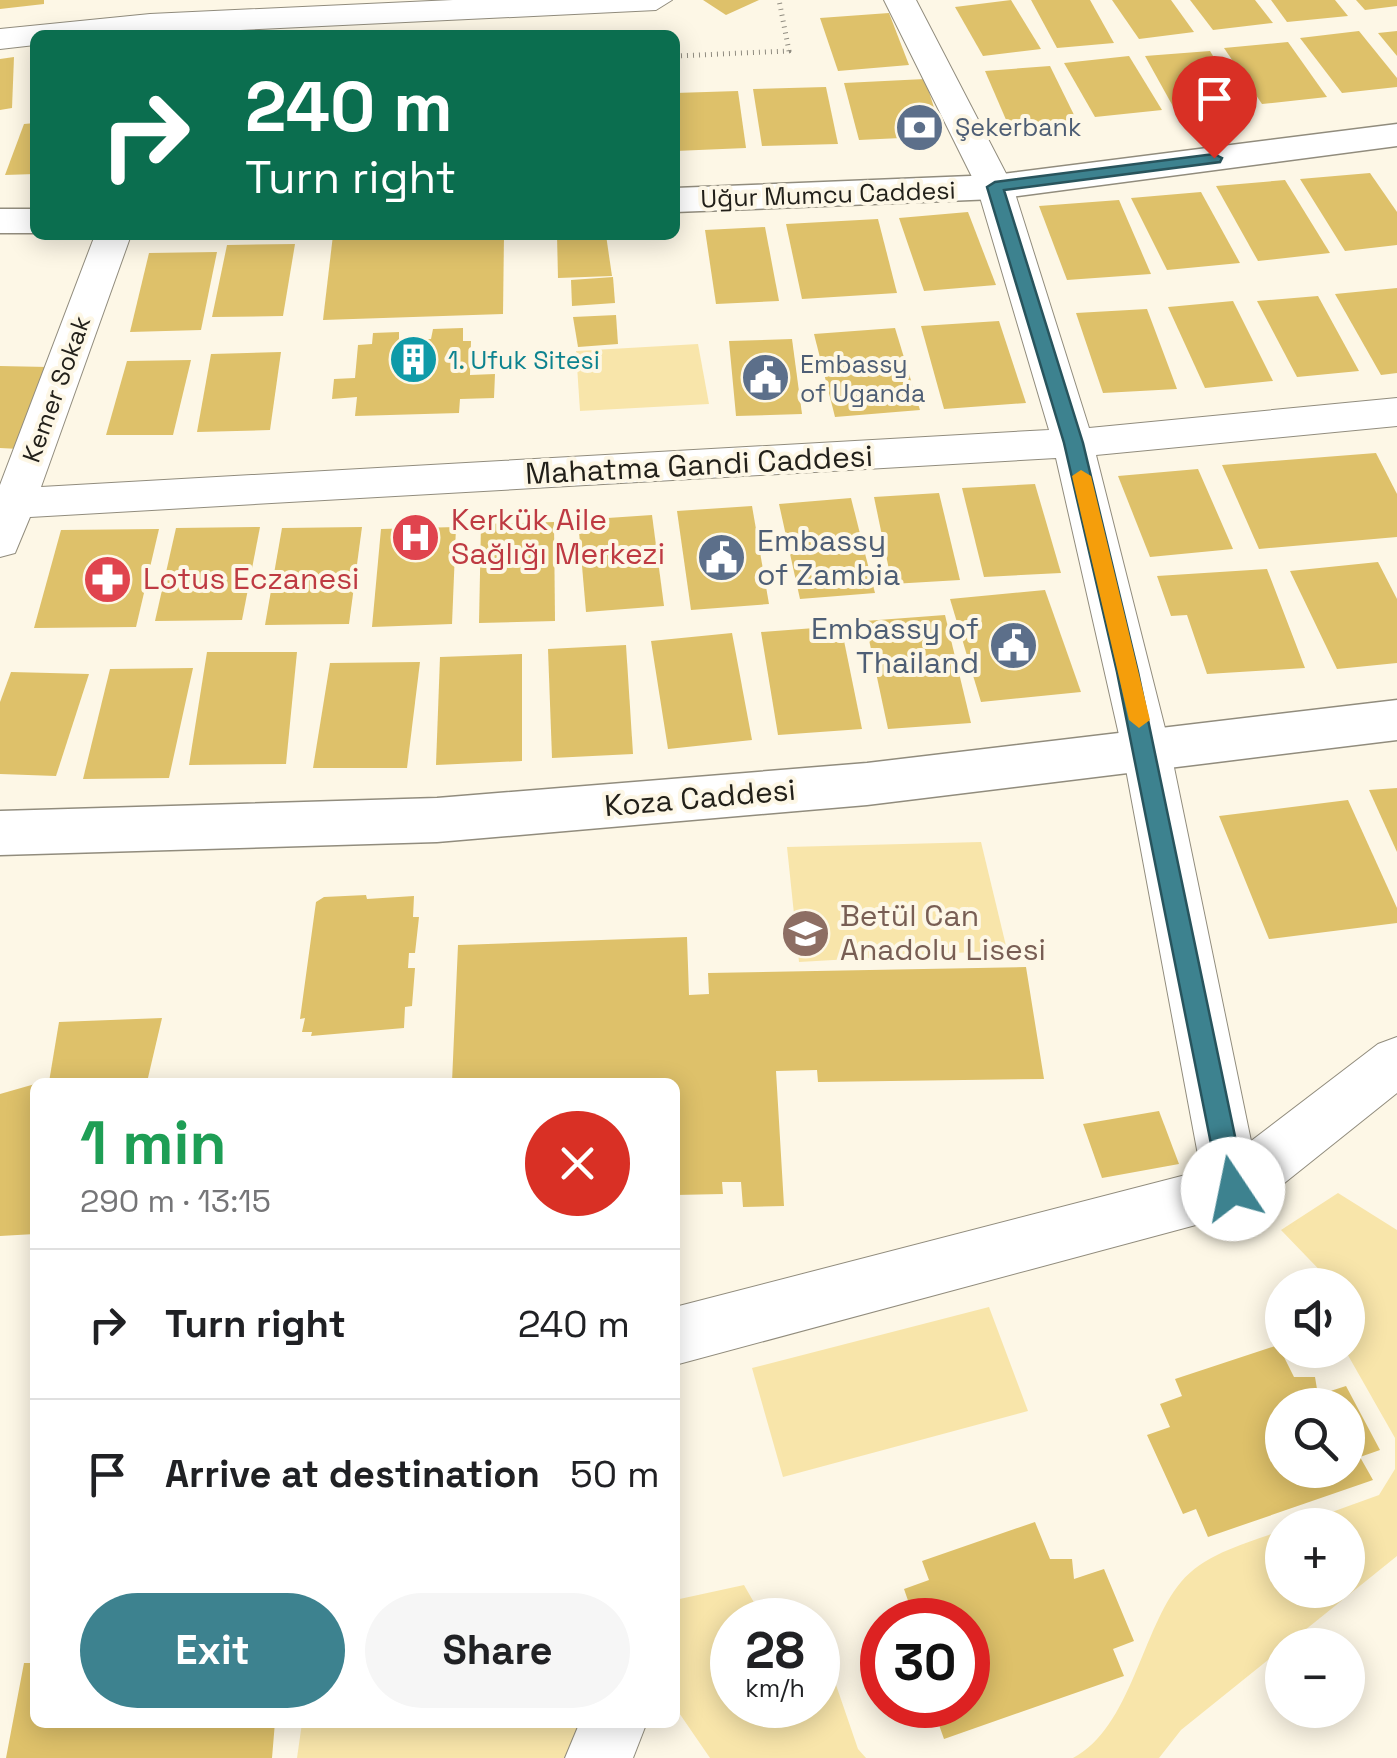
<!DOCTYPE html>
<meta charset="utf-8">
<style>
body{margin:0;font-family:"Space Grotesk",sans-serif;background:#f6f6f6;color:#202124;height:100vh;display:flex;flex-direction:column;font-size:38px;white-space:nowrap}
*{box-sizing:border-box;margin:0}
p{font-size:32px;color:#757577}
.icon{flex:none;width:55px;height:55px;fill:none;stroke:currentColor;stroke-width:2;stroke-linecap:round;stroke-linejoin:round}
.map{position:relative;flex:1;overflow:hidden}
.drawer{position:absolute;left:30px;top:1078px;width:650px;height:650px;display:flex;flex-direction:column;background:#fff;border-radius:15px;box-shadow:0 5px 25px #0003}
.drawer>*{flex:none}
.banner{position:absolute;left:30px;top:30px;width:650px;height:210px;border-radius:15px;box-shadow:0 5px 25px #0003;background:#0b6e4f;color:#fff;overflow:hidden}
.tools{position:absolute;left:1265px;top:1268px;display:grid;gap:20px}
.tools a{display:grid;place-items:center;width:100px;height:100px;border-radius:50%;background:#fff;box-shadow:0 5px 25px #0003;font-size:50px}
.speed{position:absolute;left:710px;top:1598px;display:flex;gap:20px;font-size:50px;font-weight:700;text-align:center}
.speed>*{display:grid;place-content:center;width:130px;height:130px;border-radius:50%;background:#fff;box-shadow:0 5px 25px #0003;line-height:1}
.speed small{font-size:25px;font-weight:400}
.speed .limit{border:15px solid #d22;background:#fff;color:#111}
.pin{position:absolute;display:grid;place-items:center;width:85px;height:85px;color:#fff;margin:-102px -42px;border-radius:50% 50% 50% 0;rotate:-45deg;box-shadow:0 0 10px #0007}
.pin .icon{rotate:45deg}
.me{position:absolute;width:110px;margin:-55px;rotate:349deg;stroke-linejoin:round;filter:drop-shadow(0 0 8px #0008)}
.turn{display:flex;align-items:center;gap:35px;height:210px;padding:0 50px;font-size:45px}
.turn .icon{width:130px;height:130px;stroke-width:2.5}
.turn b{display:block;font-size:70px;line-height:85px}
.round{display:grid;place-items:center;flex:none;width:105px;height:105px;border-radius:52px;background:#f6f6f6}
.headline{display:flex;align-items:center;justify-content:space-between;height:170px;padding:0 50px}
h1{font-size:60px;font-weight:800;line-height:75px;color:#1e9e55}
.primary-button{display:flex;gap:20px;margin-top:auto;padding:20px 50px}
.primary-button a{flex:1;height:115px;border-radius:60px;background:#3d828f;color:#fff;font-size:40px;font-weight:800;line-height:115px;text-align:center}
.primary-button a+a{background:#f6f6f6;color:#202124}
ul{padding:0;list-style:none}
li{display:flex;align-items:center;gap:30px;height:150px;padding:0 50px;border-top:2px solid #e0e0e0}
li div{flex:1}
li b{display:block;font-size:38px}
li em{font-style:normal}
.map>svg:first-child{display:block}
</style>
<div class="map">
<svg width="1397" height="1758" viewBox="0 0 1397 1758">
<rect width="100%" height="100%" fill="#fdf7e6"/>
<g fill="#f8e5aa">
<path d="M698 344 709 404 580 411 576 351Z"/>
<path d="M981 842 1007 950 799 962 787 847Z"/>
<path d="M1338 1193 1397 1230V1556L1181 1730 1159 1758H1073C1131 1728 1142 1628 1181 1582 1205 1553 1248 1543 1282 1530V1590H1348V1525H1296L1379 1495 1395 1469V1438L1345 1350 1348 1285H1334L1281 1230Z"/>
<path d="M989 1307 1028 1411 783 1477 752 1368Z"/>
<path d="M744 1585 764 1620H732V1705H818V1647H823L858 1749 866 1758H710L675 1707V1600Z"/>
<path d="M302 1723H614L599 1758H297Z"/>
</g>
<g fill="#dec16a" fill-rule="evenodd">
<path d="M0 0H44V4L0 9Z"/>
<path d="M703 0H759L726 15Z"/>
<path d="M1011 0 1041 49 983 56 955 7Z"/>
<path d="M1031 0H1090L1114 43 1057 48Z"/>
<path d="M1112 0H1171L1194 32 1139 39Z"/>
<path d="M1190 0H1255L1273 23 1213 30Z"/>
<path d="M1271 0H1335L1348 16 1287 22Z"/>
<path d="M1356 0H1397V6L1365 10Z"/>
<path d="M889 13 909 65 838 71 820 18Z"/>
<path d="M1359 31 1397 78V87L1342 93 1300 38Z"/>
<path d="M1397 31V56L1378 33Z"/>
<path d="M1288 42 1327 97 1262 104 1224 48Z"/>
<path d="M1210 51 1242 104 1175 110 1145 56Z"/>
<path d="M1129 56 1162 110 1095 117 1064 63Z"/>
<path d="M14 57 12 108 0 110V59Z"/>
<path d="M1050 66 1078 123 1010 129 985 71Z"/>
<path d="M925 79 943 136 859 140 844 83Z"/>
<path d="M826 87 838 144 762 146 753 89Z"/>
<path d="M738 91 746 148 675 151V93Z"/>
<path d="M35 123V174L5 175 24 124Z"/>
<path d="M1370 173 1397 212V245L1345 251 1300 179Z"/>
<path d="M1285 180 1330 253 1258 261 1216 186Z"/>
<path d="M1201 192 1240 263 1167 270 1131 198Z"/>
<path d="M1119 200 1151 274 1067 280 1039 206Z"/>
<path d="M968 212 996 285 924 291 899 218Z"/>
<path d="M878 219 897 293 802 299 786 224Z"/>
<path d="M765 227 779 301 716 304 705 230Z"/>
<path d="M333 235H504L503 314 323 320Z"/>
<path d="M557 235H606L612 276 558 278Z"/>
<path d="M295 244 283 316 212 317 227 245Z"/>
<path d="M217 252 201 330 130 332 149 253Z"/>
<path d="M613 277 615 303 572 306 571 280Z"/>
<path d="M1397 288V373L1381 375 1335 294Z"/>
<path d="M1318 296 1359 371 1297 377 1257 301Z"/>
<path d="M1233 301 1273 381 1205 388 1168 307Z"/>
<path d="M1147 309 1177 389 1103 393 1076 313Z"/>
<path d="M616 315 618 344 578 347 573 317Z"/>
<path d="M999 321 1026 403 944 409 921 326Z"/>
<path d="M463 328V341H471L470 375 495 374 494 398 460 399 459 413 355 416 357 397 332 399 334 379 355 378 358 345 372 344 373 333 399 332V340L431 339 433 329Z"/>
<path d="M895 328 920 410 835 417 814 334Z"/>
<path d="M792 339 802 414 736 416 729 341Z"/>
<path d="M281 352 270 430 197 432 211 354Z"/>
<path d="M191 360 173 435H106L127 361Z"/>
<path d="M0 366 48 367 19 449 0 448Z"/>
<path d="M1376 453 1397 494V537L1259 549 1222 465Z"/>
<path d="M1198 469 1233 549 1150 557 1118 476Z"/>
<path d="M1035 484 1061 573 984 577 962 488Z"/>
<path d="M939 493 960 580 892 584 874 497Z"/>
<path d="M851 498 875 593 800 599 779 504Z"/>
<path d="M752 506 769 604 691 610 677 511Z"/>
<path d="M652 515 664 606 586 612 578 520Z"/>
<path d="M554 522 555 621 479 623 481 524Z"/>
<path d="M260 527 242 620 155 621 176 528Z"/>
<path d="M362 527 349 624 265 625 282 528Z"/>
<path d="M456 527 452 624 372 627 381 529Z"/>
<path d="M159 529 136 627 34 628 61 530Z"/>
<path d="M1378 562 1397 599V663L1337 669 1290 571Z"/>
<path d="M1267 569 1305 668 1207 674 1187 615 1171 616 1157 576Z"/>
<path d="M1045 590 1081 692 981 702 950 599Z"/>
<path d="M945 615 971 723 888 729 865 621Z"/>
<path d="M841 626 862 729 778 735 761 632Z"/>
<path d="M732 633 752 740 668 749 651 641Z"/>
<path d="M626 645 633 754 552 758 548 649Z"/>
<path d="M207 652H297L286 764 189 765Z"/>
<path d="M522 654V761L436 765 440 657Z"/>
<path d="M420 662 407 768H313L330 663Z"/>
<path d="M193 668 169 778 83 779 110 669Z"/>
<path d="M11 672 89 674 56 776 0 774V702Z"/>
<path d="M1397 788V852L1369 790Z"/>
<path d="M1348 800 1397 908V923L1269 939 1219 816Z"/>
<path d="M366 895 367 899 414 896 413 917H419L415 953H409L408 968H415L412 1006 405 1007 404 1028 311 1036 312 1032H302L305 1018 300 1019 316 902 324 897Z"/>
<path d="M687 937 689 995 709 994 708 973 1026 967 1044 1079 818 1082 817 1070 776 1071 784 1206 743 1207 741 1182H722L723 1194 675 1195V1082H452L458 945Z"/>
<path d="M162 1018 147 1082H49L59 1022Z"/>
<path d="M35 1084V1234L0 1236V1094Z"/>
<path d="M1159 1111 1179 1164 1102 1178 1083 1124Z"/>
<path d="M1278 1345 1294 1377H1315L1318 1395 1346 1386 1380 1450 1360 1457 1373 1480 1208 1537 1196 1509 1183 1514 1147 1435 1170 1427 1160 1404 1182 1396 1175 1379ZM1282 1405H1348V1470H1282Z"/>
<path d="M1035 1522 1050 1559H1072L1074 1579 1104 1569 1134 1641 1113 1649 1124 1676 944 1739 933 1708 918 1713 916 1705H968V1620H899L913 1615 904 1589 929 1580 922 1561Z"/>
<path d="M24 1663H35V1722H275L272 1758H6Z"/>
</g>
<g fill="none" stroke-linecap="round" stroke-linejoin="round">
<defs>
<g id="street">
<path d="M453 0H672L656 10 137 35H35V45L0 49V29L150 14Z"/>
<path d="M884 0H916L1013 187 1089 428 1397 398V426L1096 455 1170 748 1251 1141 1378 1044 1397 1037V1093L1253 1208 1233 1215 675 1365V1307L1201 1171 1122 748 1056 458 30 517 15 553 0 557V485L95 235H131L41 487 1049 430 977 187Z"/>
<path d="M580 1722H647L633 1758H565Z"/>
</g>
<g id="secondary">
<path d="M1397 124V146L995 199 675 212V188L995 175Z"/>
<rect x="0" y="209" width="35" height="24"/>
<path d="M1397 700V740L867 805 437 842 0 855V811L437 798 867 763Z"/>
</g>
</defs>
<use href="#street" stroke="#918c7d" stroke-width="2"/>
<use href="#secondary" stroke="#918c7d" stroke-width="3"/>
<path stroke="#908c80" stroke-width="5" stroke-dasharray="1 5" stroke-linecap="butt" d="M675 56 789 51 779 0"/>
<use href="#street" fill="#fff" fill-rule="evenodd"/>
<use href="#secondary" fill="#fff" fill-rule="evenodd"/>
</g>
<path fill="#3d828f" stroke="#28545d" stroke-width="2.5" d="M1214 154 1222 158 1220 162 1004 190 1083 443 1138 672 1246 1189 1242 1197 1233 1201 1224 1197 1220 1189 1117 672 1064 443 987 187 995 182Z"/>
<path fill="#f59e0b" d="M1081 470 1091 476 1150 720 1139 728 1129 720 1072 476Z"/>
<defs>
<symbol id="bank-disc" viewBox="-11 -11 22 22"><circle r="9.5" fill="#5c6f8a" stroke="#fdf7e6"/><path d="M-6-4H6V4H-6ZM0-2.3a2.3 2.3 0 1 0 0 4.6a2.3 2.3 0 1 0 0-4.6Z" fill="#fff"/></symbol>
<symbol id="building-disc" viewBox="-11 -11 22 22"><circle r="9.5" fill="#0f9aa8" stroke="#fdf7e6"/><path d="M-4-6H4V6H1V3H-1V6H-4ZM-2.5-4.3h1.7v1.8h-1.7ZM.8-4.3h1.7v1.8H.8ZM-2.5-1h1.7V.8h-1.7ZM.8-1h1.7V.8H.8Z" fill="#fff"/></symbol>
<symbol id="civic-disc" viewBox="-11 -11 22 22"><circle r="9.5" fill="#5c6f8a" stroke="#fdf7e6"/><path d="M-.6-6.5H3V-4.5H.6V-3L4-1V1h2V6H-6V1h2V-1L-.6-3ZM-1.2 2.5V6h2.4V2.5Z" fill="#fff"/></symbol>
<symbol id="hospital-disc" viewBox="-11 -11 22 22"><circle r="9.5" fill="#e0444e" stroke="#fdf7e6"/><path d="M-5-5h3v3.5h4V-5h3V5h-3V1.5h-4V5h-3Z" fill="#fff"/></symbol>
<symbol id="pharmacy-disc" viewBox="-11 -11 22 22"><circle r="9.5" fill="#e0444e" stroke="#fdf7e6"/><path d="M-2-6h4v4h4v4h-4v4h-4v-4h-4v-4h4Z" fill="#fff"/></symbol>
<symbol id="school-disc" viewBox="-11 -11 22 22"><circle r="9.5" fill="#8d6e63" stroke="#fdf7e6"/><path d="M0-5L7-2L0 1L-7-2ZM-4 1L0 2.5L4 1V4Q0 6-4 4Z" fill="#fff"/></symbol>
</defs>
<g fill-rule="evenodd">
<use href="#bank-disc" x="892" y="100" width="55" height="55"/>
<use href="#building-disc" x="386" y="332" width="55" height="55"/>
<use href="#civic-disc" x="738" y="350" width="55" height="55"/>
<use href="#hospital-disc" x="388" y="510" width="55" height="55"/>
<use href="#civic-disc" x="694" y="530" width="55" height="55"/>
<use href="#pharmacy-disc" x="80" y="552" width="55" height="55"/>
<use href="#civic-disc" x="986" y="618" width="55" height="55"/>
<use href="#school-disc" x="778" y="906" width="55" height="55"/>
</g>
<g text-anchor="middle" stroke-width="8" stroke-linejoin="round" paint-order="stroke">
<g font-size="25" fill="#4e5e75" stroke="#fdf7e6" text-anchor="start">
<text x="955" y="136">Şekerbank</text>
<text x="800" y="373">Embassy<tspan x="800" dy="29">of Uganda</tspan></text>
</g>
<g font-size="25" fill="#22201a" stroke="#fdf7e6">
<text transform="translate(828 194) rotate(-2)" y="9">Uğur Mumcu Caddesi</text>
<text transform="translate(56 389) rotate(-70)" y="9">Kemer Sokak</text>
</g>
<g font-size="25" fill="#0d838f" stroke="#fdf7e6" text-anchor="start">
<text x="448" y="369">1. Ufuk Sitesi</text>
</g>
<g font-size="30" fill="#22201a" stroke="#fdf7e6">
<text transform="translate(699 465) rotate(-3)" y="10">Mahatma Gandi Caddesi</text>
<text transform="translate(700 798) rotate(-5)" y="10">Koza Caddesi</text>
</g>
<g font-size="30" fill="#be3a42" stroke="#fdf7e6" text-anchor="start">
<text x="451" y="530">Kerkük Aile<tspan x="451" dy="34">Sağlığı Merkezi</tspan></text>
<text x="143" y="589">Lotus Eczanesi</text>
</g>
<g font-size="30" fill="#4e5e75" stroke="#fdf7e6" text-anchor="start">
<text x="757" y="551">Embassy<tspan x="757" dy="34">of Zambia</tspan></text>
<text x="979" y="639" text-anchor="end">Embassy of<tspan x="979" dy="34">Thailand</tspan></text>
</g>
<g font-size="30" fill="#785e54" stroke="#fdf7e6" text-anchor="start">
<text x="840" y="926">Betül Can<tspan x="840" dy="34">Anadolu Lisesi</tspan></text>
</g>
</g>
</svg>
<div class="tools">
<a><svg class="icon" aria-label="sound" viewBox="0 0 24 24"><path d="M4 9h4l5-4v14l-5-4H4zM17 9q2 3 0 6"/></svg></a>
<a><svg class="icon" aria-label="search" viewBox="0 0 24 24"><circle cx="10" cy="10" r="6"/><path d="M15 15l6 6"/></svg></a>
<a>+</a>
<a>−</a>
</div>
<div class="speed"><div>28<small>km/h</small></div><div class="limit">30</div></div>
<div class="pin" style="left:1214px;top:158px;background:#d93025"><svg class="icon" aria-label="arrive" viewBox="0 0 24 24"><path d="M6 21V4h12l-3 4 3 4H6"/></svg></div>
<svg class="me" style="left:1233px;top:1189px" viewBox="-20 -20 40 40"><circle r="19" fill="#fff"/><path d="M0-13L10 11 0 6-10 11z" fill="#3d828f"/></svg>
<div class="banner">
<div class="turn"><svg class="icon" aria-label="right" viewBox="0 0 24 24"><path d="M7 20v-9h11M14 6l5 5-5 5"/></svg><div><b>240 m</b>Turn right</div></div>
</div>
<section class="drawer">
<div class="headline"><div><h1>1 min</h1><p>290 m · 13:15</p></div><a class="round" style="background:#d93025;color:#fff"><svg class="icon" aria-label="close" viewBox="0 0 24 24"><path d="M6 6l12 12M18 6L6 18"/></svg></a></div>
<ul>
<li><svg class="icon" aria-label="right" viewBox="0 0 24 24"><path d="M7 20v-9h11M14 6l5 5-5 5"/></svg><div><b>Turn right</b></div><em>240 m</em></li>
<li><svg class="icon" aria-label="arrive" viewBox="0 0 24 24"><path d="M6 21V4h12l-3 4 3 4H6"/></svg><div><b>Arrive at destination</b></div><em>50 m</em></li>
</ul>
<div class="primary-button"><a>Exit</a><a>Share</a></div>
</section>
</div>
